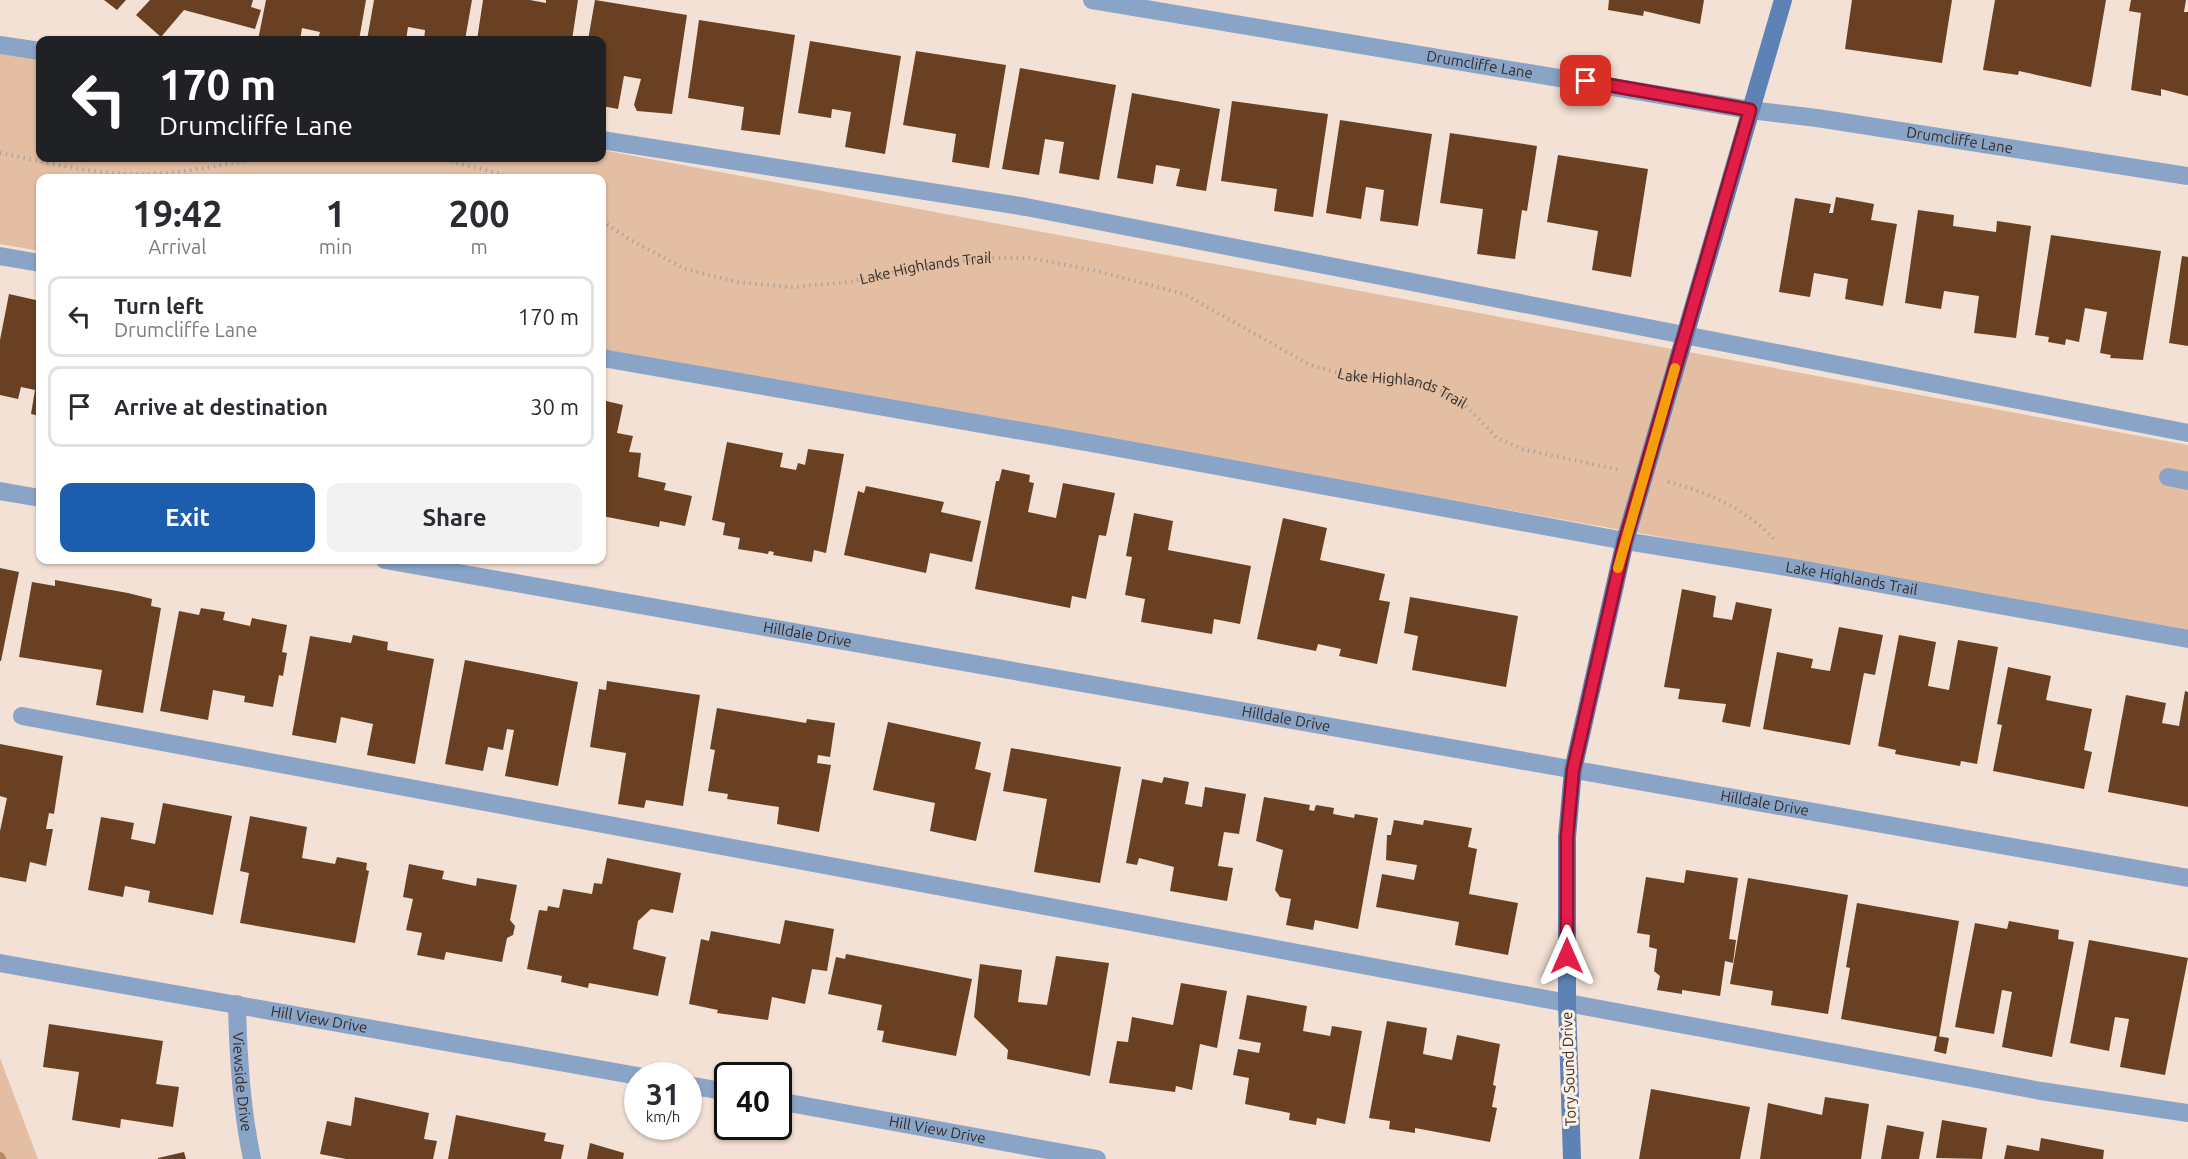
<!DOCTYPE html>
<style>
body{margin:0;font-family:Ubuntu,sans-serif;background:#f2f2f3;color:#2b2b33;height:100vh;display:flex;flex-direction:column;font-size:22px;white-space:nowrap}
*{box-sizing:border-box;margin:0}
p{font-size:20px;color:#7c7c81}
.icon{flex:none;width:33px;height:33px;fill:none;stroke:currentColor;stroke-width:2;stroke-linecap:round;stroke-linejoin:round}
.map{position:relative;flex:1;overflow:hidden}
.side{position:absolute;left:36px;top:174px;width:570px;height:390px;display:flex;flex-direction:column;background:#fff;border-radius:12px;box-shadow:0 2px 4px #0004}
.side>*{flex:none}
.top-card{position:absolute;left:36px;top:36px;width:570px;height:126px;border-radius:12px;box-shadow:0 2px 4px #0004;background:#202124;color:#fff;overflow:hidden}
.speed{position:absolute;left:624px;top:1062px;display:flex;gap:12px;font-size:30px;font-weight:700;text-align:center}
.speed>*{display:grid;place-content:center;width:78px;height:78px;border-radius:50%;background:#fff;box-shadow:0 2px 4px #0004;line-height:1}
.speed small{font-size:15px;font-weight:400}
.speed .limit{border:3px solid #111;border-radius:9px;background:#fff;color:#111}
.pin{position:absolute;display:grid;place-items:center;width:51px;height:51px;color:#fff;margin:-26px;border-radius:12px;box-shadow:0 3px 9px #0006}
.me{position:absolute;width:66px;margin:-33px;rotate:0deg;stroke-linejoin:round;filter:drop-shadow(0 0 4px #0008)}
.turn{display:flex;align-items:center;gap:21px;height:126px;padding:0 24px;font-size:27px}
.turn .icon{width:78px;height:78px;stroke-width:2.5}
.turn b{display:block;font-size:42px;line-height:51px}
.eta{display:flex;justify-content:space-evenly;align-items:center;height:102px;text-align:center}
.eta b{font-size:36px;font-weight:700;line-height:42px}
.primary-button{display:flex;gap:12px;margin-top:auto;padding:12px 24px}
.primary-button a{flex:1;height:69px;border-radius:12px;background:#1d5dae;color:#fff;font-size:24px;font-weight:700;line-height:69px;text-align:center}
.primary-button a+a{background:#f2f2f3;color:#2b2b33}
ul{padding:0;list-style:none}
li{display:flex;align-items:center;gap:18px;height:81px;margin:0 12px 9px;padding:0 12px;border:3px solid #e1e1e2;border-radius:12px}
li div{flex:1}
li b{display:block;font-size:22px}
li em{font-style:normal}
.map>svg:first-child{display:block}
</style>
<div class="map">
<svg width="2188" height="1159" viewBox="0 0 2188 1159">
<rect width="100%" height="100%" fill="#f4e1d5"/>
<g fill="#e4bea3">
<path d="M0 38 40 46V158H602V150L2188 445V630L602 350V178H40V251L0 244Z"/>
<path d="M0 1058 38 1159H0Z"/>
</g>
<g fill="none" stroke-linecap="round" stroke-linejoin="round">
<path stroke="#b48867" stroke-width="10" d="M0 1157 1 1159"/>
</g>
<g fill="#694122">
<path d="M104 0H126L117 10Z"/>
<path d="M150 0H253L251 7 261 10 255 29 184 10 161 37 136 15Z"/>
<path d="M266 0H366L359 40H318L320 32 302 28 300 40H258Z"/>
<path d="M374 0H472L465 40H424L425 30 408 27 406 40H367Z"/>
<path d="M483 0H530L546 3V0H578L572 40H477Z"/>
<path d="M595 0 687 15 672 114 637 111 634 105 641 79 624 76 618 109 602 106V40H588Z"/>
<path d="M1609 0H1704L1700 24 1644 11 1643 16 1608 10Z"/>
<path d="M1852 0H1952L1942 63 1845 49Z"/>
<path d="M1995 0H2106L2091 87 2019 71 2018 75 1983 70Z"/>
<path d="M2131 0H2186L2184 12H2188V96L2161 89V96L2131 90 2141 13 2129 11Z"/>
<path d="M699 20 795 35 780 135 741 130 744 107 688 98Z"/>
<path d="M810 41 901 56 885 154 845 147 851 112 832 109 831 118 798 113Z"/>
<path d="M916 51 1006 65 989 168 952 162 956 134 903 125Z"/>
<path d="M1020 68 1116 85 1099 180 1059 173 1064 142 1045 139 1039 175 1002 169Z"/>
<path d="M1132 93 1220 109 1206 191 1176 186 1180 169 1156 165 1153 184 1117 178Z"/>
<path d="M1232 101 1328 114 1313 217 1274 211 1277 189 1221 181Z"/>
<path d="M1340 120 1432 134 1418 226 1380 221 1384 190 1366 187 1361 219 1326 213Z"/>
<path d="M1450 133 1537 146 1527 211 1522 210 1515 259 1477 254 1483 209 1440 203Z"/>
<path d="M1558 155 1648 169 1631 277 1592 270 1598 231 1547 222Z"/>
<path d="M1836 197 1874 204 1871 220 1897 224 1883 306 1845 299 1848 279 1814 273 1810 297 1779 292 1795 198 1831 204 1829 213H1833Z"/>
<path d="M1918 210 1954 215 1953 226 1996 232 1997 221 2031 226 2016 338 1974 333 1979 296 1944 291 1941 309 1905 303Z"/>
<path d="M2051 235 2161 251 2143 360 2110 358 2111 355 2100 353 2107 312 2085 308 2079 342 2066 339 2065 345 2048 342 2049 337 2035 335Z"/>
<path d="M2182 256 2188 257V346L2169 343Z"/>
<path d="M9 294 40 301 36 333 40 334V416L31 414 35 390 21 387 18 399 0 395V340Z"/>
<path d="M602 400 623 405 617 433 633 436 629 452 641 453 638 477 666 483 664 490 692 496 685 526 660 521 659 527 602 516Z"/>
<path d="M727 442 783 453 780 467 796 470 798 463 805 465 808 449 844 454 826 553 814 550 812 562 773 555 774 552 769 551 768 554 738 549 740 538 723 535 725 523 712 520Z"/>
<path d="M1002 469 1030 475 1029 482 1034 483 1028 512 1056 518 1063 483 1115 493 1106 536 1099 535 1086 599 1072 596 1070 608 975 589 996 481H999Z"/>
<path d="M866 486 944 502 941 512 981 521 972 562 930 553 926 573 844 555 858 491 864 493Z"/>
<path d="M1134 513 1173 521 1168 550 1251 566 1240 624 1214 619 1212 634 1141 622 1145 599 1125 595 1132 557 1126 556Z"/>
<path d="M1283 518 1327 528 1320 560 1385 574 1379 600 1390 602 1377 664 1339 656 1341 649 1318 644 1316 651 1257 639Z"/>
<path d="M0 568 19 572 1 661H0Z"/>
<path d="M55 580 128 593 152 599 151 606 161 608 143 713 96 705 102 670 19 657 32 582 55 586Z"/>
<path d="M1682 589 1716 596 1713 617 1732 620 1736 602 1772 609 1750 727 1722 722 1726 704 1678 699 1680 689 1664 687Z"/>
<path d="M1410 597 1518 616 1506 687 1412 670 1418 636 1404 633Z"/>
<path d="M201 608 225 612 223 620 250 626 252 618 287 625 282 652 287 653 283 676 279 675 273 707 244 702 245 696 213 690 208 720 160 711 179 611 199 615Z"/>
<path d="M1839 627 1883 635 1875 675 1864 673 1850 745 1763 729 1777 652 1813 659 1811 668 1830 671Z"/>
<path d="M353 635 388 642 387 650 434 659 415 764 367 755 373 724 341 717 336 743 292 735 310 636 351 643Z"/>
<path d="M1899 635 1936 642 1928 686 1949 690 1958 640 1998 647 1977 764 1961 761 1960 766 1895 754 1896 750 1878 746Z"/>
<path d="M465 660 578 682 558 786 505 776 514 730 507 729 503 750 488 747 483 771 445 764Z"/>
<path d="M2008 667 2051 676 2046 700 2092 709 2084 750 2092 752 2084 789 1993 771 2002 725 1997 724Z"/>
<path d="M607 681 700 695 683 806 646 800 644 808 618 804 626 753 590 747 599 689 606 690Z"/>
<path d="M2185 691 2188 692V807L2108 792 2126 695 2166 703 2162 723 2179 726Z"/>
<path d="M717 708 806 723 807 719 835 723 830 757 818 755 817 763 831 765 819 832 777 824 779 807 727 799 728 794 708 791 715 750 710 749Z"/>
<path d="M888 722 981 742 975 769 991 773 976 841 930 831 935 803 873 790Z"/>
<path d="M0 744 63 756 54 814 49 813 46 829H53L46 866 30 862 26 882 0 877V831L7 798 0 796Z"/>
<path d="M1011 748 1121 767 1100 883 1034 872 1047 799 1003 791Z"/>
<path d="M1164 777 1189 782 1185 804 1202 807 1205 787 1246 794 1239 834 1224 832 1218 866 1233 868 1227 901 1170 891 1174 867 1139 858 1137 865 1126 863 1142 779 1162 783Z"/>
<path d="M1264 797 1310 805 1309 810 1314 811 1316 805 1334 808 1333 814 1354 818 1355 814 1378 818 1358 929 1315 920 1313 930 1286 925 1291 899 1280 897 1275 890 1283 850 1256 841Z"/>
<path d="M163 803 232 816 213 915 148 902 150 891 125 886 123 897 88 890 101 817 134 823 131 839 155 844Z"/>
<path d="M250 816 307 827 302 858 335 864 337 857 367 863 366 870 369 871 355 943 240 923 249 873 240 871Z"/>
<path d="M1394 820 1423 825 1424 820 1472 828 1468 847 1477 849 1469 894 1518 903 1508 955 1455 945 1459 922 1376 907 1382 874 1414 880 1417 865 1386 860 1387 835H1391Z"/>
<path d="M607 858 681 873 673 913 651 909 638 921 633 949 666 957 658 996 589 983 588 988 561 982 562 976 527 969 539 910 547 911 548 906 559 908 563 889 592 894 594 883 602 884Z"/>
<path d="M409 864 444 871 442 879 476 886 477 878 517 885 510 920 515 926 513 935 507 938 502 962 446 952 444 960 417 955 422 933 406 930 413 899 403 897Z"/>
<path d="M1686 870 1738 878 1729 939 1736 940 1733 963 1725 961 1720 996 1682 990V994L1657 990 1660 976 1654 971 1657 949 1649 947 1650 935 1637 933 1646 877 1684 883Z"/>
<path d="M1748 878 1848 895 1828 1014 1771 1005 1773 991 1730 984Z"/>
<path d="M1857 903 1959 921 1939 1037 1841 1019 1850 968 1846 967Z"/>
<path d="M785 920 834 929 827 971 812 969 805 1004 772 997 768 1020 717 1013 718 1010 689 1004 701 939 709 941 711 931 780 944Z"/>
<path d="M2009 921 2059 930 2058 939 2074 942 2052 1057 2002 1047 2012 992 2002 990 1994 1034 1955 1027 1975 923 2007 929Z"/>
<path d="M2089 940 2188 958 2165 1075 2120 1067 2129 1019 2115 1017 2109 1051 2070 1043Z"/>
<path d="M846 954 972 979 956 1056 882 1042 884 1031 877 1030 882 1005 828 994 836 957 845 959Z"/>
<path d="M1056 956 1109 963 1090 1076 1007 1059 1008 1050 974 1017 980 964 1022 970 1018 1002 1047 1005Z"/>
<path d="M1181 983 1227 991 1217 1048 1200 1044 1192 1090 1176 1086 1175 1092 1109 1083 1117 1041 1128 1042 1132 1017 1173 1025Z"/>
<path d="M1247 995 1307 1006 1303 1031 1330 1036 1332 1026 1362 1031 1345 1124 1317 1118 1316 1125 1289 1120 1290 1113 1245 1104 1249 1078 1233 1075 1238 1049 1259 1053 1261 1043 1239 1039Z"/>
<path d="M1387 1021 1427 1028 1423 1054 1452 1060 1457 1035 1500 1044 1493 1085 1496 1086 1492 1107 1497 1108 1490 1142 1415 1128V1133L1389 1129 1390 1121 1369 1118Z"/>
<path d="M49 1024 163 1041 156 1084 179 1087 173 1127 121 1119 120 1128 72 1120 79 1072 43 1067Z"/>
<path d="M1937 1036 1949 1038 1946 1054 1934 1051Z"/>
<path d="M1651 1089 1750 1107 1740 1159H1639Z"/>
<path d="M355 1097 429 1113 424 1139 437 1141 433 1159H346L320 1154 327 1121 351 1126Z"/>
<path d="M1825 1097 1869 1104 1861 1159H1760L1768 1103 1822 1115Z"/>
<path d="M456 1115 546 1133 544 1141 564 1145 561 1159H448Z"/>
<path d="M1942 1120 1987 1128 1982 1159 1936 1158Z"/>
<path d="M1887 1125 1924 1132 1919 1159H1881Z"/>
<path d="M2041 1138 2104 1150 2103 1159H2004L2007 1145 2039 1151Z"/>
<path d="M590 1143 624 1153 623 1159H587Z"/>
<path d="M184 1152 186 1159H158V1158Z"/>
</g>
<g fill="none" stroke-linecap="round" stroke-linejoin="round">
<g stroke="#b3a49b" stroke-width="4" stroke-dasharray="1.5 4.5" stroke-linecap="butt">
<path d="M0 153C36 160 73 169 109 173 160 178 211 167 260 158"/>
<path d="M439 158 517 178"/>
<path id="s1" d="M602 221 629 239 685 269 737 282 792 287 849 282 920 266 984 258H1030L1101 272 1184 294 1310 365 1349 376 1411 380 1434 387 1464 404 1497 438 1522 449 1620 470"/>
<path d="M1668 482C1707 492 1746 509 1774 539"/>
</g>
<g stroke="#8aa4c7" stroke-width="18">
<path d="M0 45 40 51"/>
<path d="M602 140 1026 207 2188 433"/>
<path d="M0 256 40 263"/>
<path id="s2" d="M602 358 1091 443 1625 541 1799 569 2188 639"/>
<path d="M2168 477 2188 481"/>
<path d="M22 716 2041 1091 2188 1113"/>
</g>
<g stroke="#8aa4c7" stroke-width="18">
<path id="s3" d="M1092 0 1750 110 1817 118 2188 176"/>
<path d="M0 491 40 498"/>
<path id="s4" d="M385 560 2188 878"/>
<path id="s5" d="M0 963 638 1076"/>
<path id="s6" d="M237 1004C238 1057 241 1107 252 1159"/>
<path d="M688 1085 728 1092"/>
<path id="s7" d="M778 1101 1097 1159"/>
</g>
<path stroke="#5d83b6" stroke-width="18" d="M1572 1159 1567 1003V837L1573 770 1625 541 1783 0"/>
</g>
<g fill="none" stroke-linecap="round" stroke-linejoin="round">
<defs>
<path id="route" d="M1567 956V837L1573 770 1625 541 1750 110 1586 81"/>
</defs>
<use href="#route" stroke="#92132f" stroke-width="15"/>
<use href="#route" stroke="#e11d48" stroke-width="10"/>
<path stroke="#f59e0b" stroke-width="10" d="M1618 568 1675 368"/>
</g>
<g text-anchor="middle" stroke-width="6" stroke-linejoin="round" paint-order="stroke">
<g font-size="15" fill="#322b26" stroke="#fff0e5">
<text dy="5" stroke="none"><textPath href="#s3" startOffset="393">Drumcliffe Lane</textPath></text>
<text dy="5" stroke="none"><textPath href="#s3" startOffset="879">Drumcliffe Lane</textPath></text>
<text dy="5" stroke="none"><textPath href="#s1" startOffset="340">Lake Highlands Trail</textPath></text>
<text dy="5" stroke="none"><textPath href="#s1" startOffset="844">Lake Highlands Trail</textPath></text>
<text dy="5" stroke="none"><textPath href="#s2" startOffset="1269">Lake Highlands Trail</textPath></text>
<text dy="5" stroke="none"><textPath href="#s4" startOffset="429">Hilldale Drive</textPath></text>
<text dy="5" stroke="none"><textPath href="#s4" startOffset="915">Hilldale Drive</textPath></text>
<text dy="5" stroke="none"><textPath href="#s4" startOffset="1401">Hilldale Drive</textPath></text>
<text dy="5" stroke="none"><textPath href="#s5" startOffset="324">Hill View Drive</textPath></text>
<text transform="translate(1569 1069) rotate(-92)" y="5">Tory Sound Drive</text>
<text dy="5" stroke="none"><textPath href="#s6" startOffset="78">Viewside Drive</textPath></text>
<text dy="5" stroke="none"><textPath href="#s7" startOffset="162">Hill View Drive</textPath></text>
</g>
</g>
</svg>
<div class="speed"><div>31<small>km/h</small></div><div class="limit">40</div></div>
<div class="pin" style="left:1586px;top:81px;background:#d93025"><svg class="icon" aria-label="arrive" viewBox="0 0 24 24"><path d="M6 21V4h12l-3 4 3 4H6"/></svg></div>
<svg class="me" style="left:1567px;top:956px" viewBox="-20 -20 40 40"><path d="M0-17L14 15 0 8-14 15z" fill="#e11d48" stroke="#fff" stroke-width="4"/></svg>
<div class="top-card">
<div class="turn"><svg class="icon" aria-label="left" viewBox="0 0 24 24"><path d="M17 20v-9H6M10 6l-5 5 5 5"/></svg><div><b>170 m</b>Drumcliffe Lane</div></div>
</div>
<section class="side">
<div class="eta">
<div><b>19:42</b><p>Arrival</p></div>
<div><b>1</b><p>min</p></div>
<div><b>200</b><p>m</p></div>
</div>
<ul>
<li><svg class="icon" aria-label="left" viewBox="0 0 24 24"><path d="M17 20v-9H6M10 6l-5 5 5 5"/></svg><div><b>Turn left</b><p>Drumcliffe Lane</p></div><em>170 m</em></li>
<li><svg class="icon" aria-label="arrive" viewBox="0 0 24 24"><path d="M6 21V4h12l-3 4 3 4H6"/></svg><div><b>Arrive at destination</b></div><em>30 m</em></li>
</ul>
<div class="primary-button"><a>Exit</a><a>Share</a></div>
</section>
</div>
